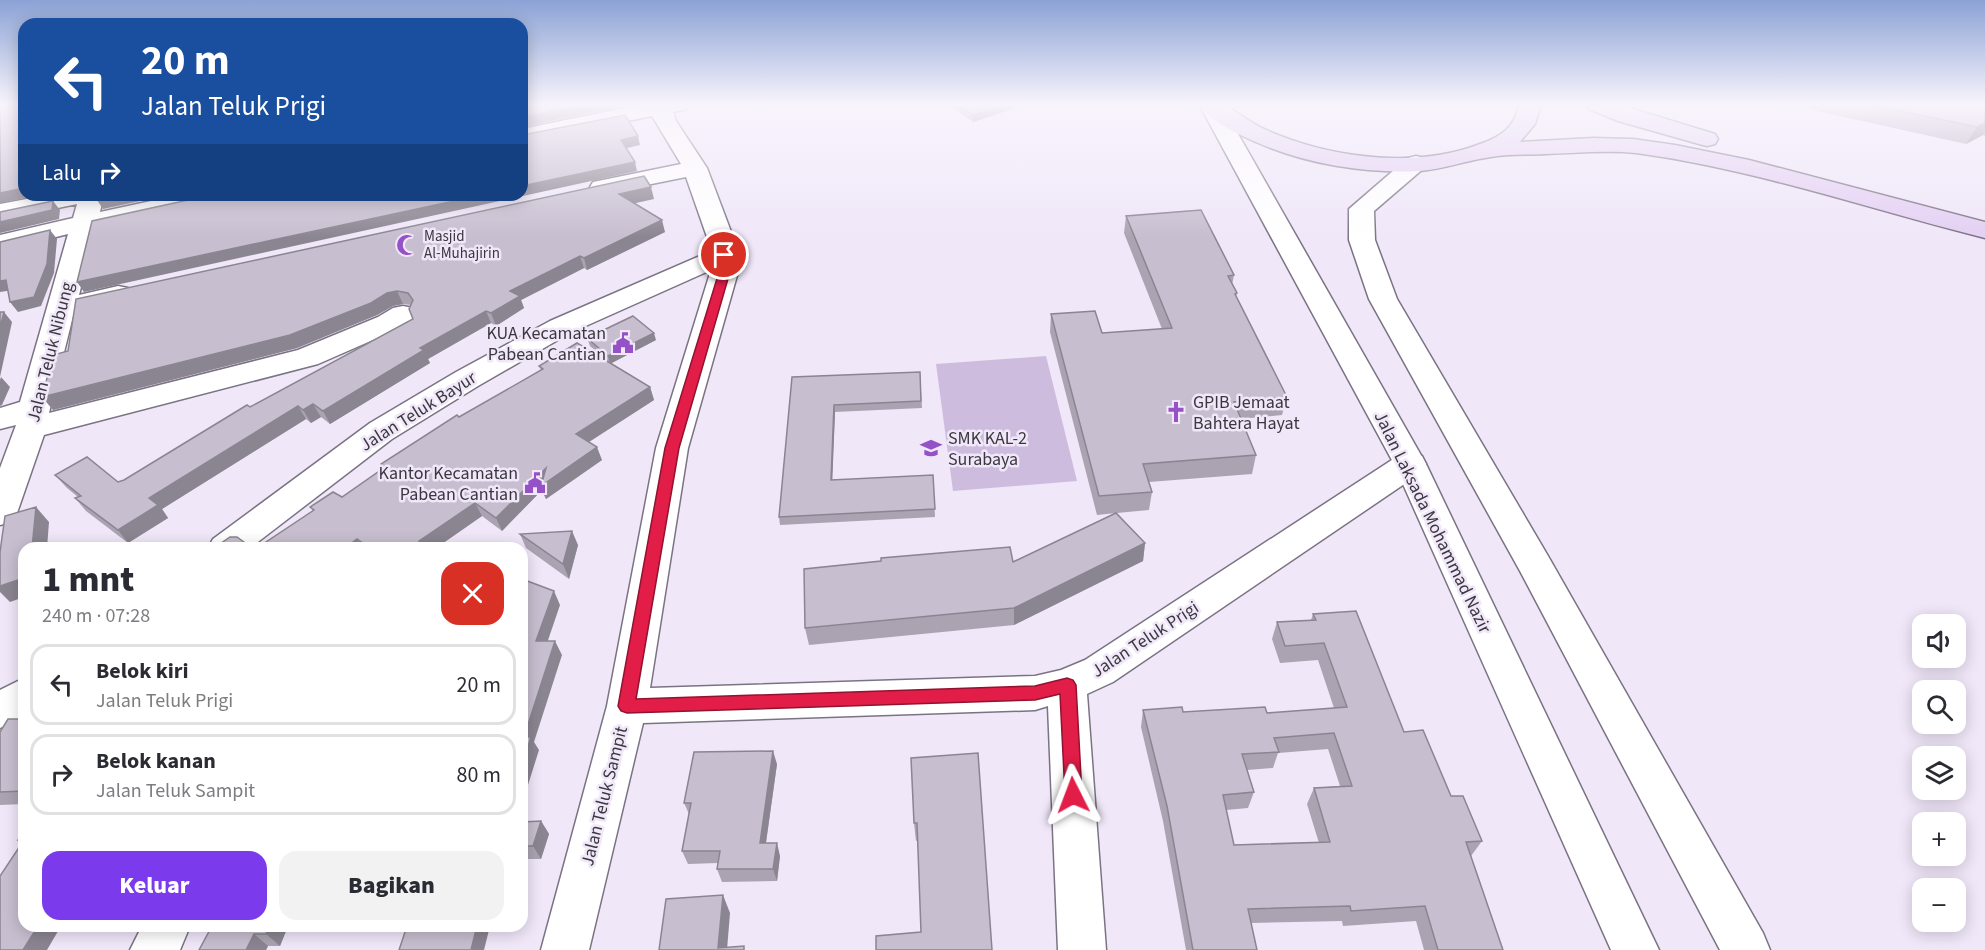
<!DOCTYPE html>
<html lang="id">
<meta charset="utf-8">
<style>
body{margin:0;font-family:"Source Sans 3",sans-serif;background:#f2f2f3;color:#2b2b33;height:100vh;display:flex;flex-direction:column;font-size:22px;white-space:nowrap}
*{box-sizing:border-box;margin:0}
p{font-size:20px;color:#7c7c81}
.icon{flex:none;width:33px;height:33px;fill:none;stroke:currentColor;stroke-width:2;stroke-linecap:round;stroke-linejoin:round}
.map{position:relative;flex:1;overflow:hidden}
.details{position:absolute;left:18px;top:542px;width:510px;height:390px;display:flex;flex-direction:column;background:#fff;border-radius:18px;box-shadow:0 3px 15px #0003}
.details>*{flex:none}
.banner{position:absolute;left:18px;top:18px;width:510px;height:183px;border-radius:18px;box-shadow:0 3px 15px #0003;background:#1a4fa0;color:#fff;overflow:hidden}
.controls{position:absolute;left:1912px;top:614px;display:grid;gap:12px}
.controls a{display:grid;place-items:center;width:54px;height:54px;border-radius:12px;background:#fff;box-shadow:0 3px 15px #0003;font-size:30px}
.pin{position:absolute;display:grid;place-items:center;width:51px;height:51px;color:#fff;margin:-26px;border:3px solid #fff;border-radius:50%;box-shadow:0 2px 6px #0007}
.me{position:absolute;width:66px;margin:-33px;rotate:357deg;stroke-linejoin:round;filter:drop-shadow(0 0 4px #0008)}
.turn{display:flex;align-items:center;gap:21px;height:126px;padding:0 24px;font-size:27px}
.turn .icon{width:78px;height:78px;stroke-width:2.5}
.turn b{display:block;font-size:42px;line-height:51px}
.then{display:flex;align-items:center;height:57px;padding:0 24px;background:#0003;gap:12px;font-size:22px}
.round{display:grid;place-items:center;flex:none;width:63px;height:63px;border-radius:18px;background:#f2f2f3}
.summary{display:flex;align-items:center;justify-content:space-between;height:102px;padding:0 24px}
h1{font-size:36px;font-weight:800;line-height:45px}
.cta{display:flex;gap:12px;margin-top:auto;padding:12px 24px}
.cta a{flex:1;height:69px;border-radius:18px;background:#7c3aed;color:#fff;font-size:24px;font-weight:800;line-height:69px;text-align:center}
.cta a+a{background:#f2f2f3;color:#2b2b33}
ul{padding:0;list-style:none}
li{display:flex;align-items:center;gap:18px;height:81px;margin:0 12px 9px;padding:0 12px;border:3px solid #e1e1e2;border-radius:18px}
li div{flex:1}
li b{display:block;font-size:22px}
li em{font-style:normal}
.map>svg:first-child{display:block}
</style>
<div class="map">
<svg width="1985" height="950" viewBox="0 0 1985 950">
<rect width="100%" height="100%" fill="#f0e7f9"/>
<path fill="#cebcdf" d="M1046 356 1077 481 953 491 936 364Z"/>
<g fill="none" stroke-linecap="round" stroke-linejoin="round">
<defs>
<g id="minor">
<path d="M643 104H689L686 109 673 112 676 121 707 168 733 237 738 272 688 448 650 688 1035 676 1061 670 1085 660 1398 456 1410 453 1422 456 1426 464 1422 472 1113 682 1087 694 1106 950H1058L1048 706 1035 710 643 723 589 950H541L607 706 656 448 711 270 570 333 478 386 392 439 250 548H208L213 539 370 423 456 372 550 321 709 252 707 237 686 177 602 194 593 192 590 187 593 182 681 164 652 116 522 143V129Z"/>
<path d="M48 195H104L100 212 179 195H228L225 200 216 202 96 228 79 295 118 286 128 288 132 294 128 300 74 312 49 413 298 350 378 317 393 308 403 306 413 308 417 314 413 320 398 329 318 364 44 435 17 513 12 522 0 525V468L16 425 0 429V408L20 402 68 234 0 251V235L73 218 77 204 0 220V204Z"/>
<path d="M24 678V717L0 728V690Z"/>
<path d="M142 926H190L180 950H130Z"/>
</g>
<g id="tertiary">
<path d="M1199 104H1221L1426 464 1659 950H1611L1394 464Z"/>
<path d="M1416 156 1424 158 1428 163 1424 168 1374 211 1375 240 1397 299 1548 556 1763 933 1770 950H1720L1520 571 1369 299 1349 240V209L1408 158Z"/>
</g>
<g id="secondary">
<path d="M1199 104C1207 104 1215 103 1222 104 1229 106 1236 113 1242 116 1253 124 1265 130 1278 135 1338 159 1419 168 1480 144 1500 137 1516 127 1519 104H1541L1535 124 1520 142 1593 138 1633 139 1675 145 1749 160 1985 222V238C1869 209 1755 169 1636 153 1607 150 1575 153 1546 154 1528 155 1509 154 1491 157 1467 160 1445 169 1420 171 1366 174 1305 164 1256 142 1237 134 1211 121 1199 104Z"/>
<path d="M1586 104H1617L1715 134 1718 139 1715 144 1707 146 1699 144 1618 121 1589 109Z"/>
</g>
</defs>
<use href="#minor" stroke="#7b7383" stroke-width="3"/>
<use href="#tertiary" stroke="#7b7383" stroke-width="3"/>
<use href="#secondary" stroke="#7b7383" stroke-width="3"/>
<use href="#minor" fill="#fff" fill-rule="evenodd"/>
<use href="#tertiary" fill="#fff" fill-rule="evenodd"/>
<use href="#secondary" fill="#e4d0f3" fill-rule="evenodd"/>
</g>
<g fill="#aba3b2" fill-rule="evenodd">
<path d="M948 105H1024L973 122Z"/>
<path d="M1796 105H1985V136L1983 135 1966 144 1808 109Z"/>
<path d="M654 199 634 203 665 232 587 270 584 268 521 300 524 308 496 326 491 323 428 359 430 363 330 424 321 417 311 423 306 419 162 509 168 518 128 543 86 511 75 498 78 497 67 488 55 475 118 482 124 480 250 407 413 319 411 305 403 304 393 306 377 315 297 348 53 410 68 351 76 299Z"/>
<path d="M1126 216 1234 275 1232 285 1237 293 1236 296 1287 397 1282 415 1241 419 1256 455 1252 474 1149 482 1152 492 1149 510 1117 513 1145 543 1143 561 1014 625 809 645 805 628 1013 562 1116 513 1097 515 1050 332 1051 314 1102 333 1162 329 1124 233Z"/>
<path d="M587 338 656 340 611 363 650 387 654 400 589 442 602 460 546 499 542 490 502 531 482 516 436 548H257L313 511 310 507 342 497 383 468 381 464 459 417 541 370 539 366 608 362 590 346Z"/>
<path d="M920 372 922 408 835 412 832 480 933 475 935 517 780 525 779 517 792 377Z"/>
<path d="M520 534 578 545 569 579 526 548Z"/>
<path d="M1313 614 1404 732 1451 796 1482 841 1471 856 1503 950H1424L1416 921 1343 926 1342 921 1251 923 1257 950H1186L1163 821 1141 727 1143 710 1183 712 1267 713 1334 708 1318 660 1280 663 1272 639 1277 622 1311 620ZM1328 749 1340 786 1314 788 1307 804 1319 843 1234 845 1226 810 1248 808 1254 792 1247 770 1273 768 1278 753Z"/>
<path d="M24 719V804L0 805V732Z"/>
<path d="M911 758 992 950 921 932 918 840 916 841 914 823Z"/>
<path d="M777 764 766 843 780 856 777 881 722 882 717 869 718 863 688 864 682 851 689 814 684 803Z"/>
<path d="M541 821 549 834 541 859H522V822Z"/>
<path d="M212 926H288L280 946H268L266 950H199Z"/>
</g>
<g fill="#8b8591">
<path d="M585 105H618V107L522 127V117Z"/>
<path d="M1005 105H1024L973 122V115Z"/>
<path d="M1985 123V132L1983 135 1966 144 1977 127Z"/>
<path d="M638 136 640 145 623 149 621 140Z"/>
<path d="M635 162 637 171 84 292 77 282 482 195H522V186Z"/>
<path d="M651 187 654 199 622 206 619 194Z"/>
<path d="M24 188V195H38L0 203V193Z"/>
<path d="M120 195H168L103 209 97 200Z"/>
<path d="M53 201 60 210 59 219 0 233V222Z"/>
<path d="M662 220 665 232 587 270 584 258Z"/>
<path d="M50 230 57 239 54 273 41 306 18 312 10 302Z"/>
<path d="M580 256 584 268 521 300 524 308 496 326 491 313 510 291Z"/>
<path d="M6 280 13 290 0 292V281Z"/>
<path d="M397 291 403 304 393 306 377 315 297 348 53 410 42 397 387 293Z"/>
<path d="M486 311 491 323 428 359 430 363 330 424 323 411 420 348Z"/>
<path d="M4 312 12 322 0 377V328Z"/>
<path d="M654 333 656 340 610 364 608 356Z"/>
<path d="M1 377 10 387 2 405 0 406V380Z"/>
<path d="M650 387 654 400 581 447 576 434Z"/>
<path d="M313 404 321 417 311 423 303 410Z"/>
<path d="M834 405 835 412 832 488 831 480Z"/>
<path d="M298 406 306 419 162 509 168 518 128 543 118 530 149 498Z"/>
<path d="M597 447 602 460 546 499 542 490 502 531 496 518 546 468Z"/>
<path d="M475 503 482 516 436 548 419 541Z"/>
<path d="M36 507 49 522 47 548H32Z"/>
<path d="M572 531 578 545 569 579 563 564Z"/>
<path d="M357 539 363 548H345Z"/>
<path d="M1145 543 1143 561 1014 625V608Z"/>
<path d="M24 578V597L10 602 0 592V586Z"/>
<path d="M554 591 560 605 543 655 536 641Z"/>
<path d="M555 641 562 655 534 742 539 750 522 804V765L524 737Z"/>
<path d="M773 751 777 764 764 856 760 843Z"/>
<path d="M541 821 549 834 541 859 533 846Z"/>
<path d="M777 843 780 856 777 881 773 869Z"/>
<path d="M723 895 730 913 727 950 718 948Z"/>
<path d="M38 926H61L47 950H23Z"/>
<path d="M269 926H288L280 946 266 934Z"/>
<path d="M477 926H490L484 950H471Z"/>
<path d="M254 934 268 946 266 950H246Z"/>
</g>
<g fill="#c7becf" stroke="#8b8591" stroke-width="1.5" fill-rule="evenodd">
<path d="M0 105H24V188L0 193Z"/>
<path d="M522 105H585L522 117Z"/>
<path d="M957 105H1005L973 115Z"/>
<path d="M1872 105H1985V123L1977 127Z"/>
<path d="M625 115 638 136 621 140 635 162 522 186V135Z"/>
<path d="M644 176 651 187 619 194 662 220 584 258 580 256 510 291 520 296 491 313 486 311 420 348 424 350 323 411 313 404 303 410 298 406 149 498 158 505 118 530 75 498 81 496 55 475 87 457 118 482 124 480 247 405 250 407 413 319 409 309 413 300 408 293 397 291 387 293 371 303 290 335 42 397 53 355 68 351 76 299Z"/>
<path d="M98 195H120L97 200Z"/>
<path d="M211 195H482L77 282 92 221Z"/>
<path d="M53 201 52 210 0 222V212Z"/>
<path d="M1201 210 1234 275 1228 276 1237 293 1235 294 1287 397 1234 402 1256 455 1143 464 1152 492 1099 496 1051 314 1095 311 1102 333 1172 328 1126 216Z"/>
<path d="M50 230 47 264 34 297 10 302 6 280 0 281V242Z"/>
<path d="M0 312H4L0 328Z"/>
<path d="M633 316 654 333 608 356 587 338Z"/>
<path d="M577 343 650 387 576 434 597 447 541 486 546 468 496 518 475 503 419 541 436 548H370L357 539 345 548H257L314 510 310 507 333 492 342 497 385 467 381 464 457 415 459 417 543 369 539 366Z"/>
<path d="M920 372 921 401 834 405 831 480 933 475 935 509 779 517 792 377Z"/>
<path d="M36 507 32 548H24V578L0 586V552L5 516Z"/>
<path d="M1116 513 1145 543 1014 608 805 628 804 569 881 561V558L1010 547 1013 562Z"/>
<path d="M572 531 563 564 520 534Z"/>
<path d="M230 537H237L252 548H214Z"/>
<path d="M522 579 554 591 536 641H555L524 737H531L522 765Z"/>
<path d="M1356 611 1404 732 1423 730 1451 796H1463L1482 841 1466 842 1503 950H1438L1425 906 1351 911 1350 906 1248 909 1257 950H1193L1167 806 1143 710 1182 707 1183 712 1265 707 1267 713 1347 707 1324 643 1285 646 1277 622 1316 620 1313 614ZM1334 733 1352 786 1314 788 1330 842 1234 845 1223 795 1254 792 1242 754 1279 752 1274 738Z"/>
<path d="M8 719H24V791L0 792V732Z"/>
<path d="M773 751 760 843H777L773 869H717L720 851H682L691 803H684L694 752Z"/>
<path d="M978 753 992 950H876V936L921 932 917 823H914L911 758Z"/>
<path d="M541 821 533 846H522V822Z"/>
<path d="M24 832V926H38L23 950H0V876L24 840H18Z"/>
<path d="M723 895 718 948 744 946V950H659L666 899Z"/>
<path d="M212 926H269L266 934H254L246 950H199Z"/>
<path d="M407 926H477L471 950H399Z"/>
</g>
<linearGradient id="sky" x2="0" y2="1"><stop stop-color="#8ba2d5"/><stop offset="0.44" stop-color="#f8f4fc"/><stop offset="1" stop-color="#f8f4fc" stop-opacity="0"/></linearGradient>
<rect width="1985" height="238" fill="url(#sky)"/>
<path fill="#e11d48" stroke="#92132f" stroke-width="1.5" d="M724 251 730 255V272L679 448 636 699 1035 686 1067 678 1073 680 1076 685 1082 795 1080 801 1073 803 1067 801 1065 795 1060 694 1035 700 627 713 621 711 618 706 665 448 719 272V255Z"/>
<defs>
<symbol id="mosque-bare" viewBox="-9 -9 18 18"><path d="M3.5-4.9A6 6 0 1 0 3.5 4.9A5 5 0 1 1 3.5-4.9Z" fill="#9552c6" stroke="#f0e7f9" stroke-width="2.5" paint-order="stroke"/></symbol>
<symbol id="civic-bare" viewBox="-9 -9 18 18"><path d="M-.6-6.5H3V-4.5H.6V-3L4-1V1h2V6H-6V1h2V-1L-.6-3ZM-1.2 2.5V6h2.4V2.5Z" fill="#9552c6" stroke="#f0e7f9" stroke-width="2.5" paint-order="stroke"/></symbol>
<symbol id="church-bare" viewBox="-9 -9 18 18"><path d="M-1.2-6h2.4v3.5h3.3v2.4h-3.3V6h-2.4V-.1h-3.3v-2.4h3.3Z" fill="#9552c6" stroke="#f0e7f9" stroke-width="2.5" paint-order="stroke"/></symbol>
<symbol id="school-bare" viewBox="-9 -9 18 18"><path d="M0-5L7-2L0 1L-7-2ZM-4 1L0 2.5L4 1V4Q0 6-4 4Z" fill="#9552c6" stroke="#f0e7f9" stroke-width="2.5" paint-order="stroke"/></symbol>
</defs>
<g fill-rule="evenodd">
<use href="#mosque-bare" x="392" y="230" width="30" height="30"/>
<use href="#civic-bare" x="608" y="328" width="30" height="30"/>
<use href="#church-bare" x="1161" y="397" width="30" height="30"/>
<use href="#school-bare" x="916" y="433" width="30" height="30"/>
<use href="#civic-bare" x="520" y="468" width="30" height="30"/>
</g>
<g text-anchor="middle" stroke-width="5" stroke-linejoin="round" paint-order="stroke">
<g font-size="15" fill="#3b373e" stroke="#f0e7f9" text-anchor="start">
<text x="424" y="241">Masjid<tspan x="424" dy="17">Al-Muhajirin</tspan></text>
</g>
<g font-size="18" fill="#3b373e" stroke="#f0e7f9" text-anchor="end">
<text x="606" y="339">KUA Kecamatan<tspan x="606" dy="21">Pabean Cantian</tspan></text>
<text x="1193" y="408" text-anchor="start">GPIB Jemaat<tspan x="1193" dy="21">Bahtera Hayat</tspan></text>
<text x="948" y="444" text-anchor="start">SMK KAL-2<tspan x="948" dy="21">Surabaya</tspan></text>
<text x="518" y="479">Kantor Kecamatan<tspan x="518" dy="21">Pabean Cantian</tspan></text>
</g>
<g font-size="18" fill="#3b373e" stroke="#f0e7f9">
<text transform="translate(50 352) rotate(-76)" y="6">Jalan Teluk Nibung</text>
<text transform="translate(418 411) rotate(-32)" y="6">Jalan Teluk Bayur</text>
<text transform="translate(1433 522) rotate(64)" y="6">Jalan Laksada Mohammad Nazir</text>
<text transform="translate(1145 639) rotate(-33)" y="6">Jalan Teluk Prigi</text>
<text transform="translate(604 796) rotate(-76)" y="6">Jalan Teluk Sampit</text>
</g>
</g>
</svg>
<div class="controls">
<a><svg class="icon" aria-label="sound" viewBox="0 0 24 24"><path d="M4 9h4l5-4v14l-5-4H4zM17 9q2 3 0 6"/></svg></a>
<a><svg class="icon" aria-label="search" viewBox="0 0 24 24"><circle cx="10" cy="10" r="6"/><path d="M15 15l6 6"/></svg></a>
<a><svg class="icon" aria-label="layers" viewBox="0 0 24 24"><path d="M12 4l9 5-9 5-9-5zM3 14l9 5 9-5"/></svg></a>
<a>+</a>
<a>−</a>
</div>
<div class="pin" style="left:724px;top:255px;background:#d93025"><svg class="icon" aria-label="arrive" viewBox="0 0 24 24"><path d="M6 21V4h12l-3 4 3 4H6"/></svg></div>
<svg class="me" style="left:1073px;top:795px" viewBox="-20 -20 40 40"><path d="M0-17L14 15 0 8-14 15z" fill="#e11d48" stroke="#fff" stroke-width="4"/></svg>
<div class="banner">
<div class="turn"><svg class="icon" aria-label="left" viewBox="0 0 24 24"><path d="M17 20v-9H6M10 6l-5 5 5 5"/></svg><div><b>20 m</b>Jalan Teluk Prigi</div></div>
<div class="then">Lalu<svg class="icon" aria-label="right" viewBox="0 0 24 24"><path d="M7 20v-9h11M14 6l5 5-5 5"/></svg></div>
</div>
<section class="details">
<div class="summary"><div><h1>1 mnt</h1><p>240 m · 07:28</p></div><a class="round" style="background:#d93025;color:#fff"><svg class="icon" aria-label="close" viewBox="0 0 24 24"><path d="M6 6l12 12M18 6L6 18"/></svg></a></div>
<ul>
<li><svg class="icon" aria-label="left" viewBox="0 0 24 24"><path d="M17 20v-9H6M10 6l-5 5 5 5"/></svg><div><b>Belok kiri</b><p>Jalan Teluk Prigi</p></div><em>20 m</em></li>
<li><svg class="icon" aria-label="right" viewBox="0 0 24 24"><path d="M7 20v-9h11M14 6l5 5-5 5"/></svg><div><b>Belok kanan</b><p>Jalan Teluk Sampit</p></div><em>80 m</em></li>
</ul>
<div class="cta"><a>Keluar</a><a>Bagikan</a></div>
</section>
</div>
